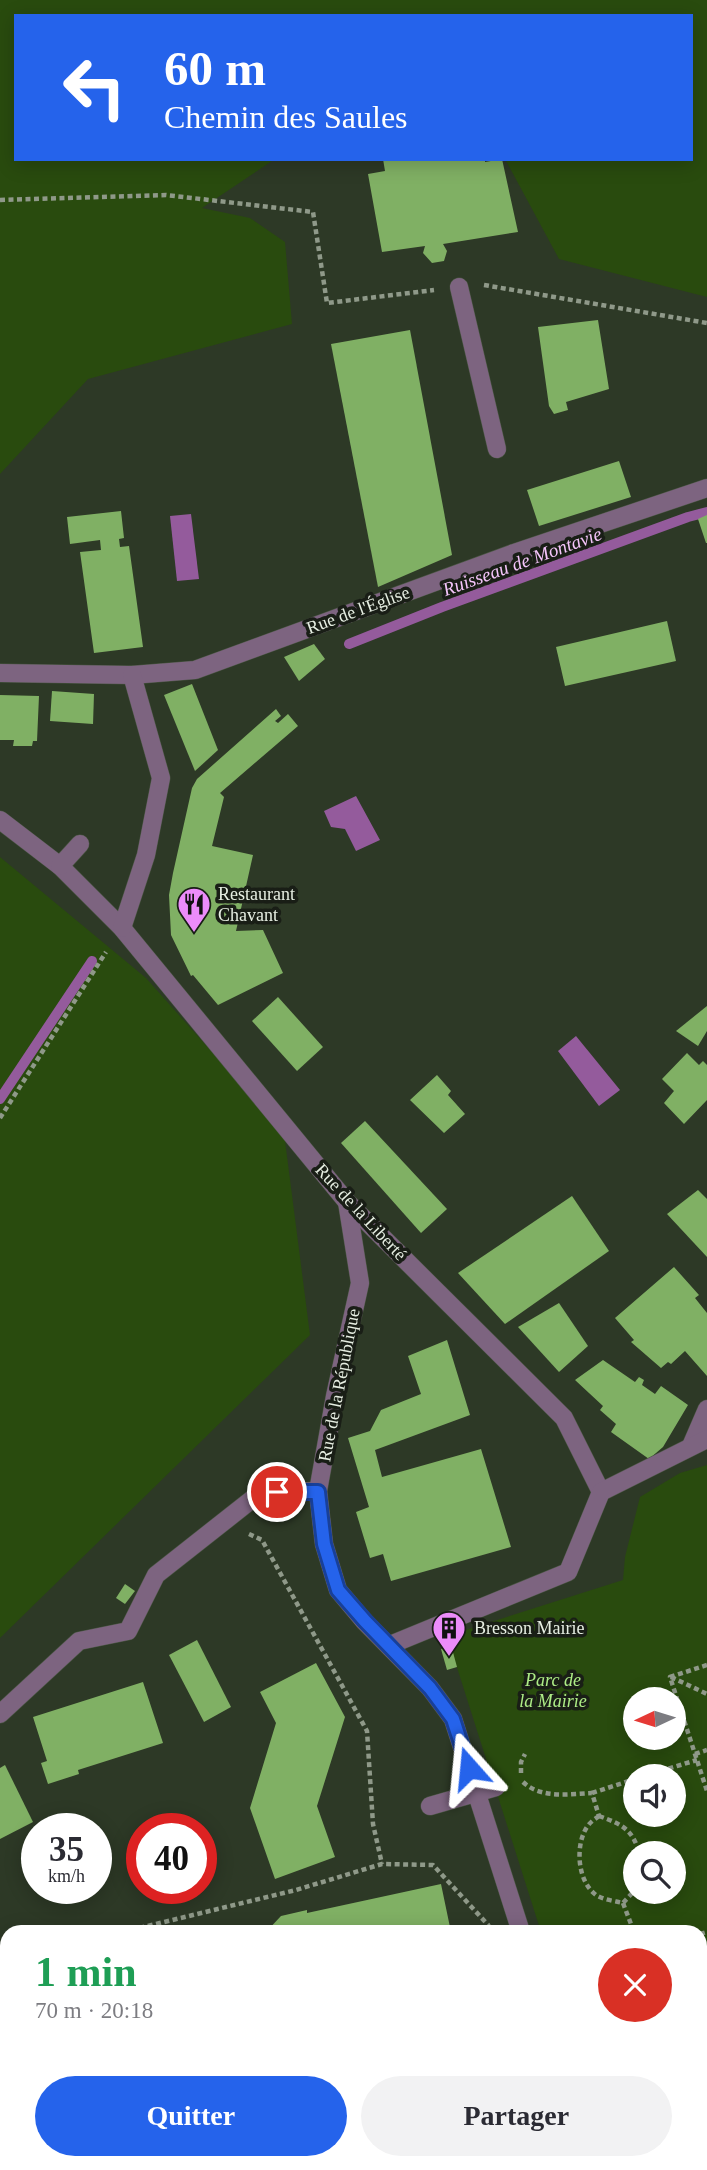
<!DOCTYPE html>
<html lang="fr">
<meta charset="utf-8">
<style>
body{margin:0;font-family:"Times New Roman",serif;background:#f2f2f3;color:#2b2b33;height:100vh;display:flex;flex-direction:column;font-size:26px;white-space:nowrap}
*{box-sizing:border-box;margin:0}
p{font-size:23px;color:#7c7c81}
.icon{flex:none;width:38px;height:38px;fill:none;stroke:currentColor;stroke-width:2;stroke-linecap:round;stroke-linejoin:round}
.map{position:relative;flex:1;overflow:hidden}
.drawer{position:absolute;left:0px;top:1925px;width:707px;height:245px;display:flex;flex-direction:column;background:#fff;border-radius:21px 21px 0 0;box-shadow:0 4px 18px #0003}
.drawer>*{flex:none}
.banner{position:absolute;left:14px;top:14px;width:679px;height:147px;border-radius:0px;box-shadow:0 4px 18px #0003;background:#2563eb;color:#fff;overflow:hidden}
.needle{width:46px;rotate:266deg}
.tools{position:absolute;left:623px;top:1687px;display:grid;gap:14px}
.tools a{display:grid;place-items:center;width:63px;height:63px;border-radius:50%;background:#fff;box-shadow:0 4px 18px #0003;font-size:35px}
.speed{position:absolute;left:21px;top:1813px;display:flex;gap:14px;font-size:35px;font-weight:700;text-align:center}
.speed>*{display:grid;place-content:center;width:91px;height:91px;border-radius:50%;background:#fff;box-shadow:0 4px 18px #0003;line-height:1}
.speed small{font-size:18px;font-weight:400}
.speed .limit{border:10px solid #d22;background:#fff;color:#111}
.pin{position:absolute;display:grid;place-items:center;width:60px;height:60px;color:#fff;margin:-30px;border:4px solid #fff;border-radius:50%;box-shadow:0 2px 7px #0007}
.me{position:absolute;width:77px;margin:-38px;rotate:342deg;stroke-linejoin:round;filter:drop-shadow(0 0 5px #0008)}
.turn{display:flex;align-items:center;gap:24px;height:147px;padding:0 35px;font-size:32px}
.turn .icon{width:91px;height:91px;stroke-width:2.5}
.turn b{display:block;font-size:49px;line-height:60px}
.round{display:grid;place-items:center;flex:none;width:74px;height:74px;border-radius:37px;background:#f2f2f3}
.headline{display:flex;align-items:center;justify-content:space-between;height:119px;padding:0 35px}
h1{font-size:42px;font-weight:600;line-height:52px;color:#1e9e55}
.primary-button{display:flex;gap:14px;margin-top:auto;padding:14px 35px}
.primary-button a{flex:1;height:80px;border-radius:42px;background:#2563eb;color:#fff;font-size:28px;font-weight:600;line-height:80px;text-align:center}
.primary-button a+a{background:#f2f2f3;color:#2b2b33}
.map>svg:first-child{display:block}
</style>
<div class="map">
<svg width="707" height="2170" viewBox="0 0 707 2170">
<rect width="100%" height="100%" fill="#2d3926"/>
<g fill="#294b0e" fill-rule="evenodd">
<path d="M0 0H707V297L559 259 505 159H691V16H16V159H275L202 208 250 218 285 242 292 324 88 379 0 474Z"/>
<path d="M0 857 146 978 284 1133 310 1335 0 1638Z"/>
<path d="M707 1465V2170H615L613 2163H700V1932H541L447 1636 623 1580 625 1557 640 1497 680 1473ZM635 1699H674V1738H635ZM635 1776H674V1815H635ZM635 1853H674V1892H635Z"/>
</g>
<g fill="#945b9c">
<path d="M191 514 199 579 177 581 170 516Z"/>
<path d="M356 796 380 840 356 851 345 829 331 827 324 811Z"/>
<path d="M576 1036 620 1090 599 1106 558 1051Z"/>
</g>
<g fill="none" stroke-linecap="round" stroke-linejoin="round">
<g stroke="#945b9c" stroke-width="10">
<path d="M349 644 442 607 688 517 707 512"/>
<path d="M0 1099 92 961"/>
</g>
</g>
<g fill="#80b064">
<path d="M383 159H485V162L502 159 518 232 443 244 447 251 444 261 432 263 423 253 425 246 382 252 368 174 385 171Z"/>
<path d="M598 320 609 389 566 402 568 410 554 414 549 406 538 327Z"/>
<path d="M410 330 452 555 378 587 331 344Z"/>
<path d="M619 461 631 497 539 526 527 490Z"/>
<path d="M121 511 124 538 119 539 120 547 129 546 143 647 94 653 80 552 101 550 100 540 70 544 67 517Z"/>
<path d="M707 515V543H706L698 519Z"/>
<path d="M667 621 676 661 565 686 556 647Z"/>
<path d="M314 644 325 659 299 681 284 657Z"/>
<path d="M192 684 218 750 195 771 164 695Z"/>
<path d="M52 691 94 694 93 724 50 721Z"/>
<path d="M0 695 39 696 37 741H33L32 746H13L14 740H0Z"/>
<path d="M276 709 281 716 275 721 278 723 288 714 298 726 220 793 224 797 212 846 253 855 236 931 263 930 283 973 218 1005 193 975 191 976 171 935 169 895 173 873 192 788 197 779Z"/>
<path d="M278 997 323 1047 297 1071 252 1021Z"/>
<path d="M707 1006V1031L698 1046 676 1031Z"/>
<path d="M687 1053 699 1065 703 1061 707 1065V1100L684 1124 664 1103 674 1091 662 1079Z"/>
<path d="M437 1075 451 1091 448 1095 465 1114 444 1133 410 1100Z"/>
<path d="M365 1121 447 1209 421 1233 341 1143Z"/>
<path d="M698 1190 707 1199V1257L667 1214Z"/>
<path d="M572 1196 609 1251 505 1324 458 1273Z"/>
<path d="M674 1267 699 1295 695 1298 707 1313V1376L685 1351 671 1364 668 1362 661 1368 631 1342 634 1340 615 1318Z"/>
<path d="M559 1303 588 1346 559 1372 518 1327Z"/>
<path d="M447 1340 470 1415 375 1450 382 1477 481 1449 511 1547 391 1581 383 1554 370 1558 356 1512 369 1507 348 1438 370 1431 381 1410 421 1394 408 1356Z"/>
<path d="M603 1360 635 1382 639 1377 644 1380 642 1385 655 1394 661 1386 688 1405 663 1447 649 1459 611 1432 616 1424 600 1410 603 1406 575 1380Z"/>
<path d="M125 1584 135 1591 125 1604 116 1598Z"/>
<path d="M197 1640 231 1707 204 1722 169 1655Z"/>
<path d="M451 1645 457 1667 447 1670 441 1649Z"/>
<path d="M316 1663 345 1717 317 1806 335 1857 275 1879 250 1808 276 1723 260 1692Z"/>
<path d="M143 1682 163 1743 78 1770 79 1774 48 1784 41 1763 47 1761 33 1717Z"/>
<path d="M5 1765 33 1822 0 1839V1768Z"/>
<path d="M441 1884 451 1932H266L281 1916 307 1910V1913Z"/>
<path d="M216 2163H314L323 2170H262L259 2167 257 2170H213L211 2169Z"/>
</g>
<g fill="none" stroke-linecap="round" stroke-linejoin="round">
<defs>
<g id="minor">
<path d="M459 287 497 449"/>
<path d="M0 673 132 675 195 670 514 553 707 488"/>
<path d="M0 820 60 866 122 928 347 1202 564 1418 601 1492"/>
<path d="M60 866 80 844"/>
<path d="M122 928 146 855 161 778 132 675"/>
<path d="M347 1202 360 1283 335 1396 318 1491 324 1544 338 1590 364 1621 430 1688 453 1719 521 1932"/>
<path d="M691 1446 707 1409"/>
<path d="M390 1645 568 1572 601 1492 707 1439"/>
<path d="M0 1714 79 1641 128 1631 156 1575 260 1493 318 1491"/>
<path d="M430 1806 496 1787"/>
<path d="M73 2163 74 2170"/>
<path d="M595 2163 598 2170"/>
</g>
</defs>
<use href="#minor" stroke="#4b5644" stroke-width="19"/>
<g stroke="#8f9989" stroke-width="4.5" stroke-dasharray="5 3.5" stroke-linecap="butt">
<path d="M0 200 166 195 313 212 327 303 434 290"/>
<path d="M484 285 707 323"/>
<path d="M0 1118 106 952"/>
<path d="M249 1534 262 1540 367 1731 373 1824 382 1864"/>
<path d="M707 1665 670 1677 707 1791"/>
<path d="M671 1677 707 1694"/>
<path d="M695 1754 707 1750"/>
<path d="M521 1773V1762L525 1754"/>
<path d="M644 1776 697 1760"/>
<path d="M523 1782C541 1799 569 1794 592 1793L599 1816"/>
<path d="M592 1793 635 1779"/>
<path d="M599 1816C595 1819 590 1822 587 1827 575 1845 577 1881 596 1895 604 1900 615 1901 623 1903L635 1890"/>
<path d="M599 1816C621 1824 633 1829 639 1853"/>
<path d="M623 1903 634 1932"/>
<path d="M123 1932 296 1890 382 1864 433 1865 489 1926"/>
<path d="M700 1934 707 1932"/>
</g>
<use href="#minor" stroke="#7d6480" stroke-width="18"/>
</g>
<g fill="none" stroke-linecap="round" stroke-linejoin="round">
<defs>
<path id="route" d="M277 1492H318L324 1544 338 1590 365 1621 430 1688 453 1719 469 1768"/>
</defs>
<use href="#route" stroke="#184099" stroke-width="18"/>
<use href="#route" stroke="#2563eb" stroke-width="12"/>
</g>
<defs>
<symbol id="restaurant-pin" viewBox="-11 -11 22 30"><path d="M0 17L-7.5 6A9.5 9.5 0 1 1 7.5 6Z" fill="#ec8cfa" stroke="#191e16"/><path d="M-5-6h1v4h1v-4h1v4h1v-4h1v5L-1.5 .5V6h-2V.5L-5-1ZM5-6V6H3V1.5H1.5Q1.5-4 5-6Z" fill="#111"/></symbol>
<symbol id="building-pin" viewBox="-11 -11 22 30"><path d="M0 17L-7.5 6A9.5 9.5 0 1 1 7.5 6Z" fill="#ec8cfa" stroke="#191e16"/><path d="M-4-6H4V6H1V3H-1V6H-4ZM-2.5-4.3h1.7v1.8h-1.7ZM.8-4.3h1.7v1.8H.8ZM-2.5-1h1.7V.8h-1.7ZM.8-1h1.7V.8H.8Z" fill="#111"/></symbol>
</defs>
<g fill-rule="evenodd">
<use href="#restaurant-pin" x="175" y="885" width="38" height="52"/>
<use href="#building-pin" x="430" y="1609" width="38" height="52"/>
</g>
<g text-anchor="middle" stroke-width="7" stroke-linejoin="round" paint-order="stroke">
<g font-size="18" fill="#e6eee2" stroke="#191e16">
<text transform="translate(358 610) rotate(-20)" y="6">Rue de l'Église</text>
<text transform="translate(361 1212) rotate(47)" y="6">Rue de la Liberté</text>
<text transform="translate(339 1385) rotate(-79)" y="6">Rue de la République</text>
</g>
<g font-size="18" fill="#e6eee2" stroke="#191e16" text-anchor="start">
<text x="218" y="900">Restaurant<tspan x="218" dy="21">Chavant</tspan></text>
<text x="474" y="1634">Bresson Mairie</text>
</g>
<g font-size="18" font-style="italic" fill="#adec86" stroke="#191e16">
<text x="553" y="1686">Parc de<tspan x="553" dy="21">la Mairie</tspan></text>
</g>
<g font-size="19" font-style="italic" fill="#f5c5fb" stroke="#191e16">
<text transform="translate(522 561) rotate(-20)" y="7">Ruisseau de Montavie</text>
</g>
</g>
</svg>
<div class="tools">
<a><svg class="needle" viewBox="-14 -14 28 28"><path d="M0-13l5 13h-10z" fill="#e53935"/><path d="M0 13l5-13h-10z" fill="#7c7c81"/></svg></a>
<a><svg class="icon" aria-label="sound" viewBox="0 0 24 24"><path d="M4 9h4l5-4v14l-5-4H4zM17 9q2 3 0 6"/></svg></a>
<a><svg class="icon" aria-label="search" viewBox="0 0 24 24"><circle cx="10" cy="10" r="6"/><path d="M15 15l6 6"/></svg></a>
</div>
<div class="speed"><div>35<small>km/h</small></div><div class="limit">40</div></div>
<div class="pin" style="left:277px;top:1492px;background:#d93025"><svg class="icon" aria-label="arrive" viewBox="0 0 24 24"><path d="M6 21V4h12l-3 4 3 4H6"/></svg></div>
<svg class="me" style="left:469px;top:1768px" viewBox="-20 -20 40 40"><path d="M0-17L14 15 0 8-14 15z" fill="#2563eb" stroke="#fff" stroke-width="4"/></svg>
<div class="banner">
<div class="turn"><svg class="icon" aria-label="left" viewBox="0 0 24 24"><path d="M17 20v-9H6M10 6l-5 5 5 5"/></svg><div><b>60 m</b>Chemin des Saules</div></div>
</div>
<section class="drawer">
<div class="headline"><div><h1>1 min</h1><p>70 m · 20:18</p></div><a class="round" style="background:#d93025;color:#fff"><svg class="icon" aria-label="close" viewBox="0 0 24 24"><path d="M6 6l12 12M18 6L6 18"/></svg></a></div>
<div class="primary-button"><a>Quitter</a><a>Partager</a></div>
</section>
</div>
